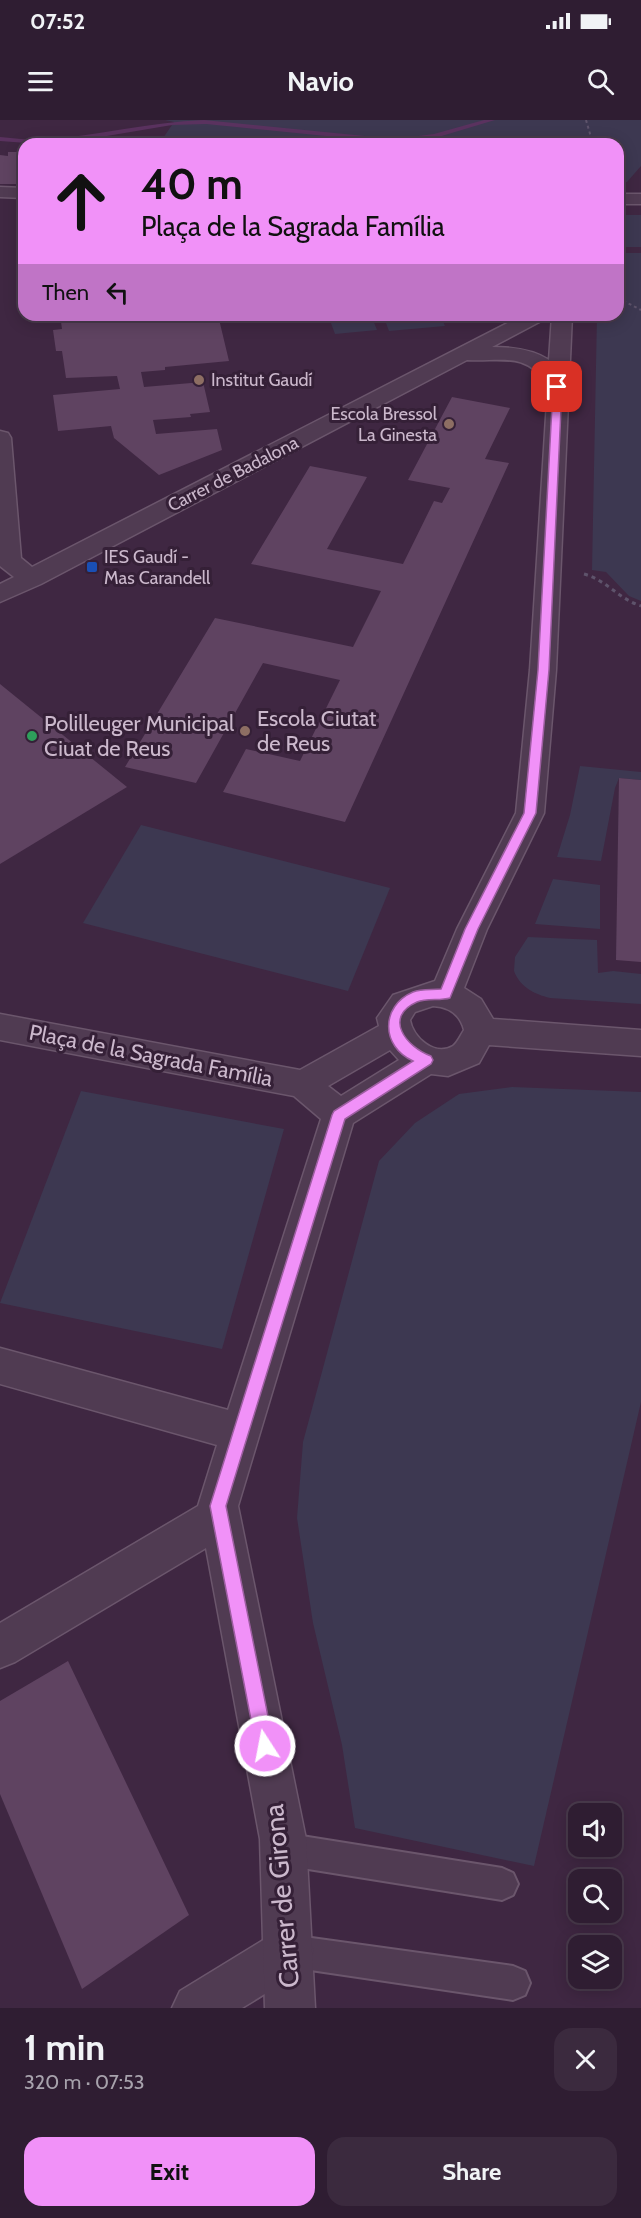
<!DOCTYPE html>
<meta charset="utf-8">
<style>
body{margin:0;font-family:Cabin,sans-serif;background:#3b2a3e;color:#f1f3f6;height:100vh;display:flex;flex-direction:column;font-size:22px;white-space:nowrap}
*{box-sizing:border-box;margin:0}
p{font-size:20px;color:#a7a2ac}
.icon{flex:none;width:33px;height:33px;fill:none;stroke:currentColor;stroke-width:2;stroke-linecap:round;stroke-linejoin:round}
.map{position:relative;height:1888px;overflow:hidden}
.panel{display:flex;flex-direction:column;background:#2f1d32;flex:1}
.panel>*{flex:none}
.top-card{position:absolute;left:18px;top:18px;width:606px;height:183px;border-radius:18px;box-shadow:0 3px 15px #0003,0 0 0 2px #4a3b4d;background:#f191f8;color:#111;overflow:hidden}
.buttons{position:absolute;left:568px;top:1683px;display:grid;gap:12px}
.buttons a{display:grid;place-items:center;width:54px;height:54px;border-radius:12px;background:#2f1d32;box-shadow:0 3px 15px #0003,0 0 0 2px #4a3b4d;font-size:30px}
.pin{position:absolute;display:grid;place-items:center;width:51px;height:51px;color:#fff;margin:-26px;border-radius:12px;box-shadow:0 3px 9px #0006}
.me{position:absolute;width:66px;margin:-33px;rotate:349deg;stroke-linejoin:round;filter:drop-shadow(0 0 4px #0008)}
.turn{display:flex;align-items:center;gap:21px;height:126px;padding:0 24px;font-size:27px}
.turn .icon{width:78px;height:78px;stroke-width:2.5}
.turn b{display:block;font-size:42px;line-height:51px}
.then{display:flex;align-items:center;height:57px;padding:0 24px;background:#0003;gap:12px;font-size:22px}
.round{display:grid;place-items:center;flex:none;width:63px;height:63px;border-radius:18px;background:#3b2a3e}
.headline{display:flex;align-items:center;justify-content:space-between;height:102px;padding:0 24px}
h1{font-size:36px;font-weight:700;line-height:45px}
.cta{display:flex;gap:12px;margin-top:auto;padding:12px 24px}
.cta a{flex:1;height:69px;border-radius:18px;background:#f191f8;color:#111;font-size:24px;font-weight:700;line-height:69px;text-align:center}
.cta a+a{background:#3b2a3e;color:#f1f3f6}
.status{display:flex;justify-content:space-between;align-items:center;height:42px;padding:0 30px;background:#2f1d32;direction:ltr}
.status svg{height:16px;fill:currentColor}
header{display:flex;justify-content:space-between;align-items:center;height:78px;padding:0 24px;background:#2f1d32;font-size:27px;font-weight:700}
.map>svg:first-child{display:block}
</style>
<div class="status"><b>07:52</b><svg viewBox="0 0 49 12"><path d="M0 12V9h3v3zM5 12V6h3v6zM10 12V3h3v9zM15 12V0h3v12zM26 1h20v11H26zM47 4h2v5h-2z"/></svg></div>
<header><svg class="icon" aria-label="menu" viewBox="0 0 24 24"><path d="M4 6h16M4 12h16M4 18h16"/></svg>Navio<svg class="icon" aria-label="search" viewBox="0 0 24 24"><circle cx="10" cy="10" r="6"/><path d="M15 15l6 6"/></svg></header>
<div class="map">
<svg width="641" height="1888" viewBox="0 0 641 1888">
<rect width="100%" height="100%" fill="#3f2742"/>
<g fill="#3d3851">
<path d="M165 0H641V46L627 62 618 63V24H159L174 2Z"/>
<rect x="618" y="95" width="23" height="32"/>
<path d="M618 133H641V481L629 476 606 452 592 450 597 195H618Z"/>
<path d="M328 195H371L377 210 335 214Z"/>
<path d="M383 195H440L445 206 389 211Z"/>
<path d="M580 646 641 652V660L619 658 615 668 601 741 557 737 570 695Z"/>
<path d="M141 705 390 768 348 871 83 803Z"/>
<path d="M553 759 600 765V809L535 804Z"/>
<path d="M528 817 597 820 598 853 613 851 641 854V884L550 878C534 874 520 867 514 851L515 837Z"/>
<path d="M512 967 641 972V1282L534 1746 355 1708 342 1625 313 1503 297 1398 303 1322 379 1041 415 1003 459 974Z"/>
<path d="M81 971 284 1009 222 1229 0 1183Z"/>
</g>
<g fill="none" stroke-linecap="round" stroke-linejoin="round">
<path fill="#5a325f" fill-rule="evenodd" d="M204 0 395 19 434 14 484 0H495L435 18 395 23 206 4 172 5 83 20 40 24 0 21V17C14 18 28 20 42 20 96 16 149 2 204 0Z"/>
</g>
<g fill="#5f4361">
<path d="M8 32H24V64H0V35L8 36Z"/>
<path d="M60 195H218L229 241 165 247V250L141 252 144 267 203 262 210 292 190 294 191 297 153 300 156 314 217 309 222 330 159 355 114 318 111 306 58 311 53 275 120 269 117 256 66 258 62 231H56L53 210 62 209Z"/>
<path d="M452 277 510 288 485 339 509 343 345 702 223 672 246 629 300 641 340 560 263 543 196 663 125 647 215 498 353 527 381 471 251 444 310 346 367 357 327 429 403 444 434 381 442 383 450 368 408 360Z"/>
<path d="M0 564 127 667 0 744Z"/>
<path d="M619 658 641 660V842L616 840Z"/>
<path d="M68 1541 189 1795 82 1869 0 1674V1581Z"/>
</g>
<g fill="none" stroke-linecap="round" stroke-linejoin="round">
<defs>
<g id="service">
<path d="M283 1713 502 1748 513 1753 518 1764 513 1775 502 1780 283 1745 272 1740 267 1729 272 1718Z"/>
<path d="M290 1815 513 1846 525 1851 530 1863 525 1875 513 1880 290 1847 278 1843 274 1831 278 1819Z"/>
</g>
<path id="pedestrian" d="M290 1807 307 1814 314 1831 307 1848 242 1888H172L180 1871 273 1814Z"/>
<g id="minor">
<path d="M0 67 24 68V78L0 77Z"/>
<rect x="618" y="74" width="23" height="10"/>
<path d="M523 195H548L545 199 492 227C512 227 532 229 549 240L552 195H572L556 550 544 693 487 809 464 868 481 879 493 899 641 910V936L489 925 479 943 448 956 431 954 353 1003 238 1386 306 1719 315 1888H265L260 1719 206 1428 15 1542 0 1548V1503L198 1386 217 1325 0 1264V1228L228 1290 321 999 294 976 0 920V894L300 950 379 906 377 898 393 875 435 861 457 809 516 693 530 550 548 265C525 231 502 242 467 240L41 464 0 482V464L14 457 0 446V311L8 313 11 318 21 438 32 447ZM433 886C449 887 460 894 464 910 460 916 458 922 453 926 434 937 413 917 410 900L415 892ZM390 930 399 940 341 976 328 966Z"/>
</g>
</defs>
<use href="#service" stroke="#6b566c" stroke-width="4"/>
<use href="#pedestrian" stroke="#6b566c" stroke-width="3"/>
<use href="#minor" stroke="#6b566c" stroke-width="3"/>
<g stroke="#5e536b" stroke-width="2" stroke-dasharray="3 3" stroke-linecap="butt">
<path d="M586 0 593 24"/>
<path d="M618 178 641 190"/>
</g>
<path stroke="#5e536b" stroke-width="3" stroke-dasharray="4 4" stroke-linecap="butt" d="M584 454C606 460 619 479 641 486"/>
<use href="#service" fill="#503b52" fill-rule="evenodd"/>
<use href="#pedestrian" fill="#503b52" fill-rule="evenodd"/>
<use href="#minor" fill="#503b52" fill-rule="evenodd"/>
</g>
<path fill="#f191f8" stroke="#9d5ea1" stroke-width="1.5" d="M557 264 562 267 549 550 536 693 478 809 450 878C440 881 427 878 417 882 383 897 406 927 431 936L433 940 431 944 345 999 226 1386 274 1626 271 1633 265 1636 258 1633 256 1626 210 1386 332 995 334 991 413 941C381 927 380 886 413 872 421 869 432 870 441 869L465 809 524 693 538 550 553 267Z"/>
<g fill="#8d6e63" stroke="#352037" stroke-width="2">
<circle cx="199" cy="260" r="6"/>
<circle cx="449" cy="304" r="6"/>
<circle cx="245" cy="611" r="6"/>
</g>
<rect fill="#1a4fb4" stroke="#352037" stroke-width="2" x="86" y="441" width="12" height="12" rx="3"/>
<circle fill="#2e9e5b" stroke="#352037" stroke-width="2" cx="32" cy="616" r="6"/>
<g text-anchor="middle" stroke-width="6" stroke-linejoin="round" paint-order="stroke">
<g font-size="18" fill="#cbb8cc" stroke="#352037" text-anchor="start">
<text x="211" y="266">Institut Gaudí</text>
<text x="437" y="300" text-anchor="end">Escola Bressol<tspan x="437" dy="21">La Ginesta</tspan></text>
<text x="104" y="443">IES Gaudí -<tspan x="104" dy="21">Mas Carandell</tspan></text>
</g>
<g font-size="18" fill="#cbb8cc" stroke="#352037">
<text transform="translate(233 354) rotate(-27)" y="6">Carrer de Badalona</text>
</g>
<g font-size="22" fill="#cbb8cc" stroke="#352037" text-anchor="start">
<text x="257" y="606">Escola Ciutat<tspan x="257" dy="25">de Reus</tspan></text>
<text x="44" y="611">Polilleuger Municipal<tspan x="44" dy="25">Ciuat de Reus</tspan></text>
</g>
<g font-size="22" fill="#cbb8cc" stroke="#352037">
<text transform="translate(151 935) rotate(11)" y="8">Plaça de la Sagrada Família</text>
</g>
<g font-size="27" fill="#cbb8cc" stroke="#352037">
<text transform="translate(282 1776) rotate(-95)" y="9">Carrer de Girona</text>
</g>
</g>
</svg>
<div class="buttons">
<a><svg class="icon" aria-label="sound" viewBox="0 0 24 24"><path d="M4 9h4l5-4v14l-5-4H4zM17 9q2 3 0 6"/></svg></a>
<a><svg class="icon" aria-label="search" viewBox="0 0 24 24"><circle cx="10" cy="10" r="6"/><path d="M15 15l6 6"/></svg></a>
<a><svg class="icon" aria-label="layers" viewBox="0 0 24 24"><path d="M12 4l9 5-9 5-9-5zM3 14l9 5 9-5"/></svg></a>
</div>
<div class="pin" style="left:557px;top:267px;background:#d93025"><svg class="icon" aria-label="arrive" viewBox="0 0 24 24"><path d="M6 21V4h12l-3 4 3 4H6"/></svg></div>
<svg class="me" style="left:265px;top:1626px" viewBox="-20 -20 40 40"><circle r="17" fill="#f191f8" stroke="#fff" stroke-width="3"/><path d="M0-11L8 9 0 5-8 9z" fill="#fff"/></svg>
<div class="top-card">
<div class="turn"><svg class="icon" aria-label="ahead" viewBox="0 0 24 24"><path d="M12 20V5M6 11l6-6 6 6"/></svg><div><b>40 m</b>Plaça de la Sagrada Família</div></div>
<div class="then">Then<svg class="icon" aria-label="left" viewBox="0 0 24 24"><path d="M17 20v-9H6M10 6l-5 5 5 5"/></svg></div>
</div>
</div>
<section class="panel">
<div class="headline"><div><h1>1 min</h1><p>320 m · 07:53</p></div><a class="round"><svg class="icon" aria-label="close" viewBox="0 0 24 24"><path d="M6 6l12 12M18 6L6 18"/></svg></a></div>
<div class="cta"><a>Exit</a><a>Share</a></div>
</section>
